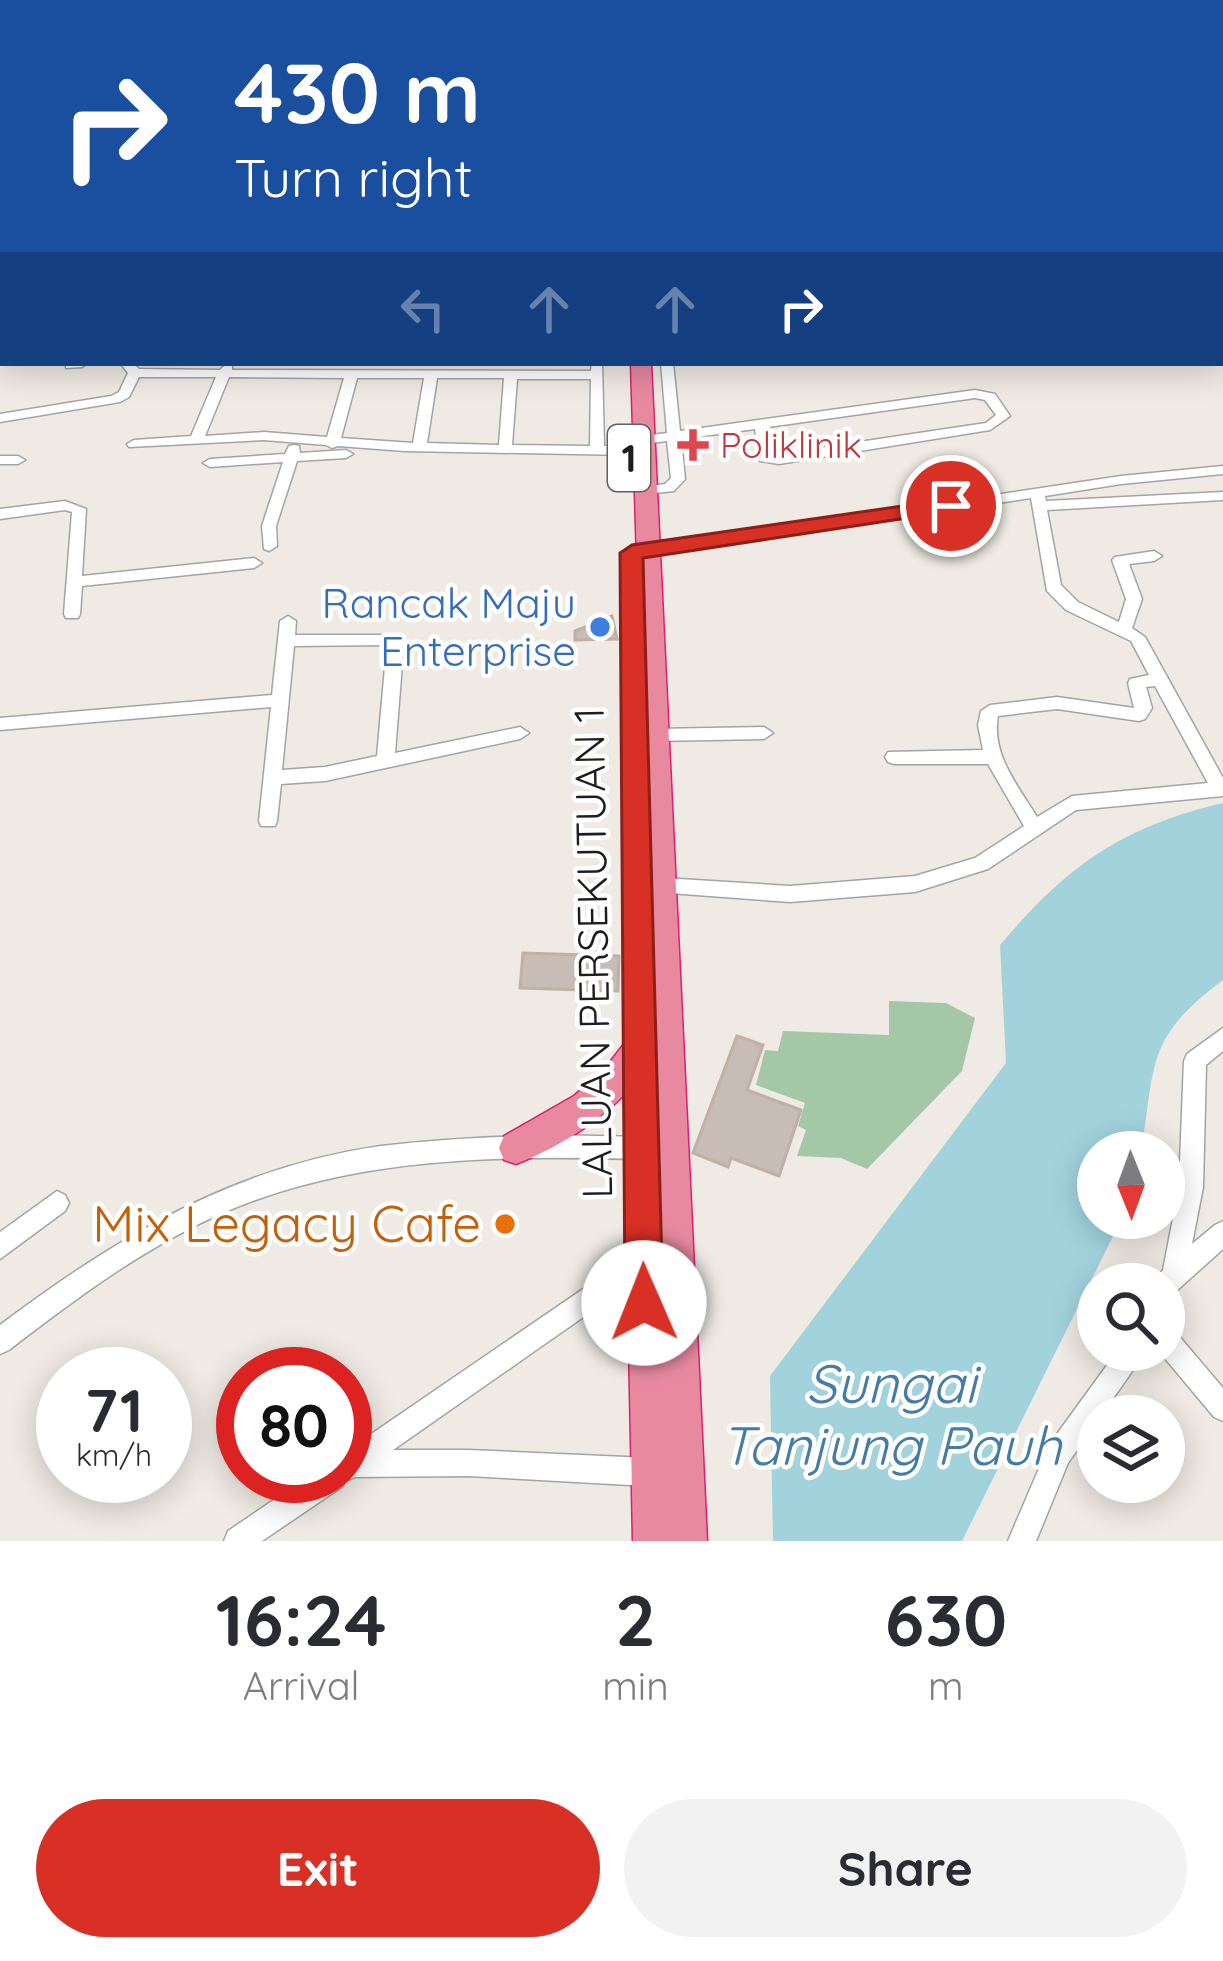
<!DOCTYPE html>
<style>
body{margin:0;font-family:Quicksand,sans-serif;background:#f2f2f3;color:#2b2b33;height:100vh;display:flex;flex-direction:column;font-size:45px;white-space:nowrap}
*{box-sizing:border-box;margin:0}
p{font-size:39px;color:#7c7c81}
.icon{flex:none;width:66px;height:66px;fill:none;stroke:currentColor;stroke-width:2;stroke-linecap:round;stroke-linejoin:round}
.map{position:relative;height:1541px;overflow:hidden}
.details{display:flex;flex-direction:column;background:#fff;flex:1}
.details>*{flex:none}
.guide{position:absolute;left:0px;top:0px;width:1224px;height:366px;box-shadow:0 6px 30px #0003;background:#1a4fa0;color:#fff;overflow:hidden}
.needle{width:78px;rotate:179deg}
.controls{position:absolute;left:1077px;top:1131px;display:grid;gap:24px}
.controls a{display:grid;place-items:center;width:108px;height:108px;border-radius:50%;background:#fff;box-shadow:0 6px 30px #0003;font-size:60px}
.speed{position:absolute;left:36px;top:1347px;display:flex;gap:24px;font-size:60px;font-weight:700;text-align:center}
.speed>*{display:grid;place-content:center;width:156px;height:156px;border-radius:50%;background:#fff;box-shadow:0 6px 30px #0003;line-height:1}
.speed small{font-size:30px;font-weight:400}
.speed .limit{border:18px solid #d22;background:#fff;color:#111}
.pin{position:absolute;display:grid;place-items:center;width:102px;height:102px;color:#fff;margin:-51px;border:6px solid #fff;border-radius:50%;box-shadow:0 3px 12px #0007}
.me{position:absolute;width:132px;margin:-66px;rotate:359deg;stroke-linejoin:round;filter:drop-shadow(0 0 9px #0008)}
.turn{display:flex;align-items:center;gap:42px;height:252px;padding:0 36px;font-size:54px}
.turn .icon{width:156px;height:156px;stroke-width:2.5}
.turn b{display:block;font-size:84px;line-height:102px}
.lanes{display:flex;align-items:center;height:114px;padding:0 36px;background:#0003;justify-content:center;gap:60px;direction:ltr}
.lanes .off{opacity:.35}
.eta{display:flex;justify-content:space-evenly;align-items:center;height:204px;text-align:center}
.eta b{font-size:72px;font-weight:700;line-height:84px}
.cta{display:flex;gap:24px;margin-top:auto;padding:24px 36px}
.cta a{flex:1;height:138px;border-radius:72px;background:#d93025;color:#fff;font-size:48px;font-weight:700;line-height:138px;text-align:center}
.cta a+a{background:#f2f2f3;color:#2b2b33}
.map>svg:first-child{display:block}
</style>
<div class="map">
<svg width="1223" height="1541" viewBox="0 0 1223 1541">
<rect width="100%" height="100%" fill="#efeae3"/>
<path fill="#a4c8a7" d="M889 1001 946 1003 975 1018 962 1071 867 1169 841 1158 797 1156 806 1130 798 1126 805 1103 756 1085 765 1050 778 1051 783 1031 889 1035Z"/>
<path fill="#a2d3dd" d="M1223 803V980C1144 1039 1156 1065 1141 1152H1098V1218H1122L962 1541H773L770 1376 1006 1063 1000 945C1067 866 1121 827 1223 803Z"/>
<g fill="#c7bcb6" stroke="#c1b0a5" stroke-width="3">
<path d="M612 616 617 639 575 640V631Z"/>
<path d="M523 953 619 956 618 991 520 988Z"/>
<path d="M737 1036 763 1045 747 1090 801 1110 779 1176 731 1158 728 1167 693 1153Z"/>
</g>
<g fill="none" stroke-linecap="round" stroke-linejoin="round">
<defs>
<g id="minor">
<path d="M828 0 769 3 726 1 727 0Z"/>
<path d="M837 0H845L846 3H838Z"/>
<path d="M851 0H891L903 3H864Z"/>
<path d="M1001 0H1009L1011 3H1003Z"/>
<path d="M1108 0H1117L1119 3H1110Z"/>
<path d="M1198 0H1208L1211 3H1201Z"/>
<rect x="1221" y="7" width="2" height="5"/>
<rect x="0" y="13" width="3" height="4"/>
<rect x="1221" y="30" width="2" height="6"/>
<rect x="0" y="43" width="3" height="6"/>
<rect x="1221" y="50" width="2" height="6"/>
<path d="M3 75V83L0 84V76Z"/>
<rect x="1221" y="81" width="2" height="6"/>
<rect x="0" y="117" width="3" height="6"/>
<path d="M3 132V141L0 142V133Z"/>
<rect x="0" y="249" width="3" height="6"/>
<path d="M3 313V322L0 323V314Z"/>
<path d="M66 363H88L82 367 66 368Z"/>
<path d="M120 363H133L139 369 220 370 227 363 232 364V370L591 371 592 363H602L604 446 629 447 636 451 629 455 405 451 338 446 332 448 326 445 264 440 129 447 127 444 134 440 191 436 216 377H139L129 397 120 402 0 422V414L111 396 119 392 128 373ZM229 377 344 378 327 437 264 432 205 436ZM357 378H424L413 443 341 438ZM437 378H504L499 445 427 443ZM517 379H591L590 446 512 445Z"/>
<path d="M661 363H673L680 431 975 390 995 394 1010 416 990 430 779 464 760 461 758 458 755 429 681 439 685 479 674 491 646 494 639 490 641 487 665 484 671 478 667 441 643 444 636 440 643 436 667 433ZM975 398 985 400 996 415 986 423 772 455 768 427Z"/>
<path d="M294 445 299 446 300 453 346 450 353 454 346 458 297 461 276 526 277 546 269 551 264 549 262 526 283 462 210 467 203 463 210 459 285 454 289 446Z"/>
<path d="M0 456H18L25 460 18 464H0Z"/>
<path d="M1223 466V474L1121 484 1045 496 1046 501 1223 492V500L1047 510 1061 585 1078 602 1119 622 1126 599 1112 560 1115 557 1154 551 1162 556 1154 561 1129 564 1142 599 1132 628 1145 637 1223 778V796L1076 810 988 869 915 892 790 902 656 892 653 886 656 880 663 878 790 886 915 876 975 858 1024 826 988 764H894L888 762 885 757 888 752 983 750 978 725 981 711 990 705 1057 697 1134 708 1128 683 1130 679 1149 675 1131 641 1066 610 1047 591 1031 498 632 558 624 553 627 550 1121 476ZM1155 686 1208 783 1072 796 1037 817C1018 786 991 754 998 716L1057 709 1139 721 1145 719 1152 708 1146 687Z"/>
<path d="M65 501 86 509 82 576 254 558 262 563 254 568 82 586 80 614 78 618H66L64 614 72 512 65 510 0 519V509Z"/>
<path d="M288 616 296 621 295 635H402L404 639 395 753 520 727 529 733 520 739 325 781 281 784 277 821 275 826H261L259 821 271 707 0 730V718L272 695 280 621ZM387 645 377 756 325 767 282 770 294 646Z"/>
<path d="M764 727 773 733 764 739 655 741 646 735 655 729Z"/>
<path d="M1223 1028V1051L1206 1065 1203 1187 1192 1244 1215 1225 1223 1221V1249L1173 1294 1164 1297V1284H1152L1163 1270 1179 1187 1184 1061 1187 1054Z"/>
<path d="M548 1135 646 1137 654 1140 657 1148 654 1156 646 1159C507 1156 364 1155 232 1209 150 1243 79 1296 9 1350L0 1354V1325C117 1237 233 1167 381 1146 437 1139 492 1137 548 1135Z"/>
<path d="M57 1191 65 1195 69 1203 65 1211 0 1259V1232Z"/>
<path d="M643 1248 652 1251 655 1260 652 1269 393 1450H468L648 1458 658 1462 662 1472 658 1482 648 1486 468 1476 355 1477 344 1481 343 1486 262 1541H224L228 1531 309 1476H345V1452Z"/>
<path d="M1164 1325 1173 1329 1223 1388V1421L1214 1417 1158 1350H1164Z"/>
<path d="M1118 1350H1147L1068 1463 1036 1541H1008L1049 1445Z"/>
</g>
<path id="major" d="M0 0H508L512 3H3Z"/>
<g id="highway">
<rect x="619" y="0" width="12" height="3"/>
<path d="M631 363H651L707 1541H633L624 1095C594 1125 555 1149 516 1164L504 1160 499 1148 504 1136 574 1096 604 1070 624 1044 622 667 625 661 640 660Z"/>
</g>
</defs>
<use href="#minor" stroke="#a4a4a4" stroke-width="3"/>
<use href="#major" stroke="#975d00" stroke-width="3"/>
<use href="#highway" stroke="#dc216b" stroke-width="3"/>
<use href="#minor" fill="#fff" fill-rule="evenodd"/>
<use href="#major" fill="#fdcd9a" fill-rule="evenodd"/>
<use href="#highway" fill="#e889a0" fill-rule="evenodd"/>
</g>
<path fill="#d93025" stroke="#8d1f18" stroke-width="3" d="M951 499 962 506 959 510 643 558 663 1303 657 1316 644 1321 630 1316 625 1303 620 553 632 545Z"/>
<path fill="#e0444e" stroke="#fff" stroke-width="4.5" d="M687 427h12v12h12v12h-12v12h-12v-12h-12v-12h12z"/>
<circle fill="#3f7fe0" stroke="#fff" stroke-width="4.5" cx="600" cy="627" r="12"/>
<circle fill="#e8710a" stroke="#fff" stroke-width="4.5" cx="505" cy="1224" r="12"/>
<g text-anchor="middle" stroke-width="9" stroke-linejoin="round" paint-order="stroke">
<g font-size="36" fill="#be3a42" stroke="#fff" text-anchor="start">
<text x="720" y="458">Poliklinik</text>
</g>
<rect fill="#fff" stroke="#616161" stroke-width="3" x="608" y="425" width="42" height="66" rx="9"/>
<g font-size="39" font-weight="bold" fill="#1d1d1d">
<text x="629" y="472">1</text>
</g>
<g font-size="42" fill="#366cbe" stroke="#fff" text-anchor="end">
<text x="576" y="618">Rancak Maju<tspan x="576" dy="48">Enterprise</tspan></text>
</g>
<g font-size="42" fill="#1d1d1d" stroke="#fff">
<text transform="translate(593 953) rotate(-91)" y="15">LALUAN PERSEKUTUAN 1</text>
</g>
<g font-size="51" fill="#c56008" stroke="#fff" text-anchor="end">
<text x="481" y="1242">Mix Legacy Cafe</text>
</g>
<g font-size="54" font-style="italic" fill="#457ba7" stroke="#fff">
<text x="891" y="1403">Sungai<tspan x="891" dy="62">Tanjung Pauh</tspan></text>
</g>
</g>
</svg>
<div class="controls">
<a><svg class="needle" viewBox="-14 -14 28 28"><path d="M0-13l5 13h-10z" fill="#e53935"/><path d="M0 13l5-13h-10z" fill="#7c7c81"/></svg></a>
<a><svg class="icon" aria-label="search" viewBox="0 0 24 24"><circle cx="10" cy="10" r="6"/><path d="M15 15l6 6"/></svg></a>
<a><svg class="icon" aria-label="layers" viewBox="0 0 24 24"><path d="M12 4l9 5-9 5-9-5zM3 14l9 5 9-5"/></svg></a>
</div>
<div class="speed"><div>71<small>km/h</small></div><div class="limit">80</div></div>
<div class="pin" style="left:951px;top:506px;background:#d93025"><svg class="icon" aria-label="arrive" viewBox="0 0 24 24"><path d="M6 21V4h12l-3 4 3 4H6"/></svg></div>
<svg class="me" style="left:644px;top:1303px" viewBox="-20 -20 40 40"><circle r="19" fill="#fff"/><path d="M0-13L10 11 0 6-10 11z" fill="#d93025"/></svg>
<div class="guide">
<div class="turn"><svg class="icon" aria-label="right" viewBox="0 0 24 24"><path d="M7 20v-9h11M14 6l5 5-5 5"/></svg><div><b>430 m</b>Turn right</div></div>
<div class="lanes"><svg class="icon off" aria-label="left" viewBox="0 0 24 24"><path d="M17 20v-9H6M10 6l-5 5 5 5"/></svg><svg class="icon off" aria-label="ahead" viewBox="0 0 24 24"><path d="M12 20V5M6 11l6-6 6 6"/></svg><svg class="icon off" aria-label="ahead" viewBox="0 0 24 24"><path d="M12 20V5M6 11l6-6 6 6"/></svg><svg class="icon" aria-label="right" viewBox="0 0 24 24"><path d="M7 20v-9h11M14 6l5 5-5 5"/></svg></div>
</div>
</div>
<section class="details">
<div class="eta">
<div><b>16:24</b><p>Arrival</p></div>
<div><b>2</b><p>min</p></div>
<div><b>630</b><p>m</p></div>
</div>
<div class="cta"><a>Exit</a><a>Share</a></div>
</section>
